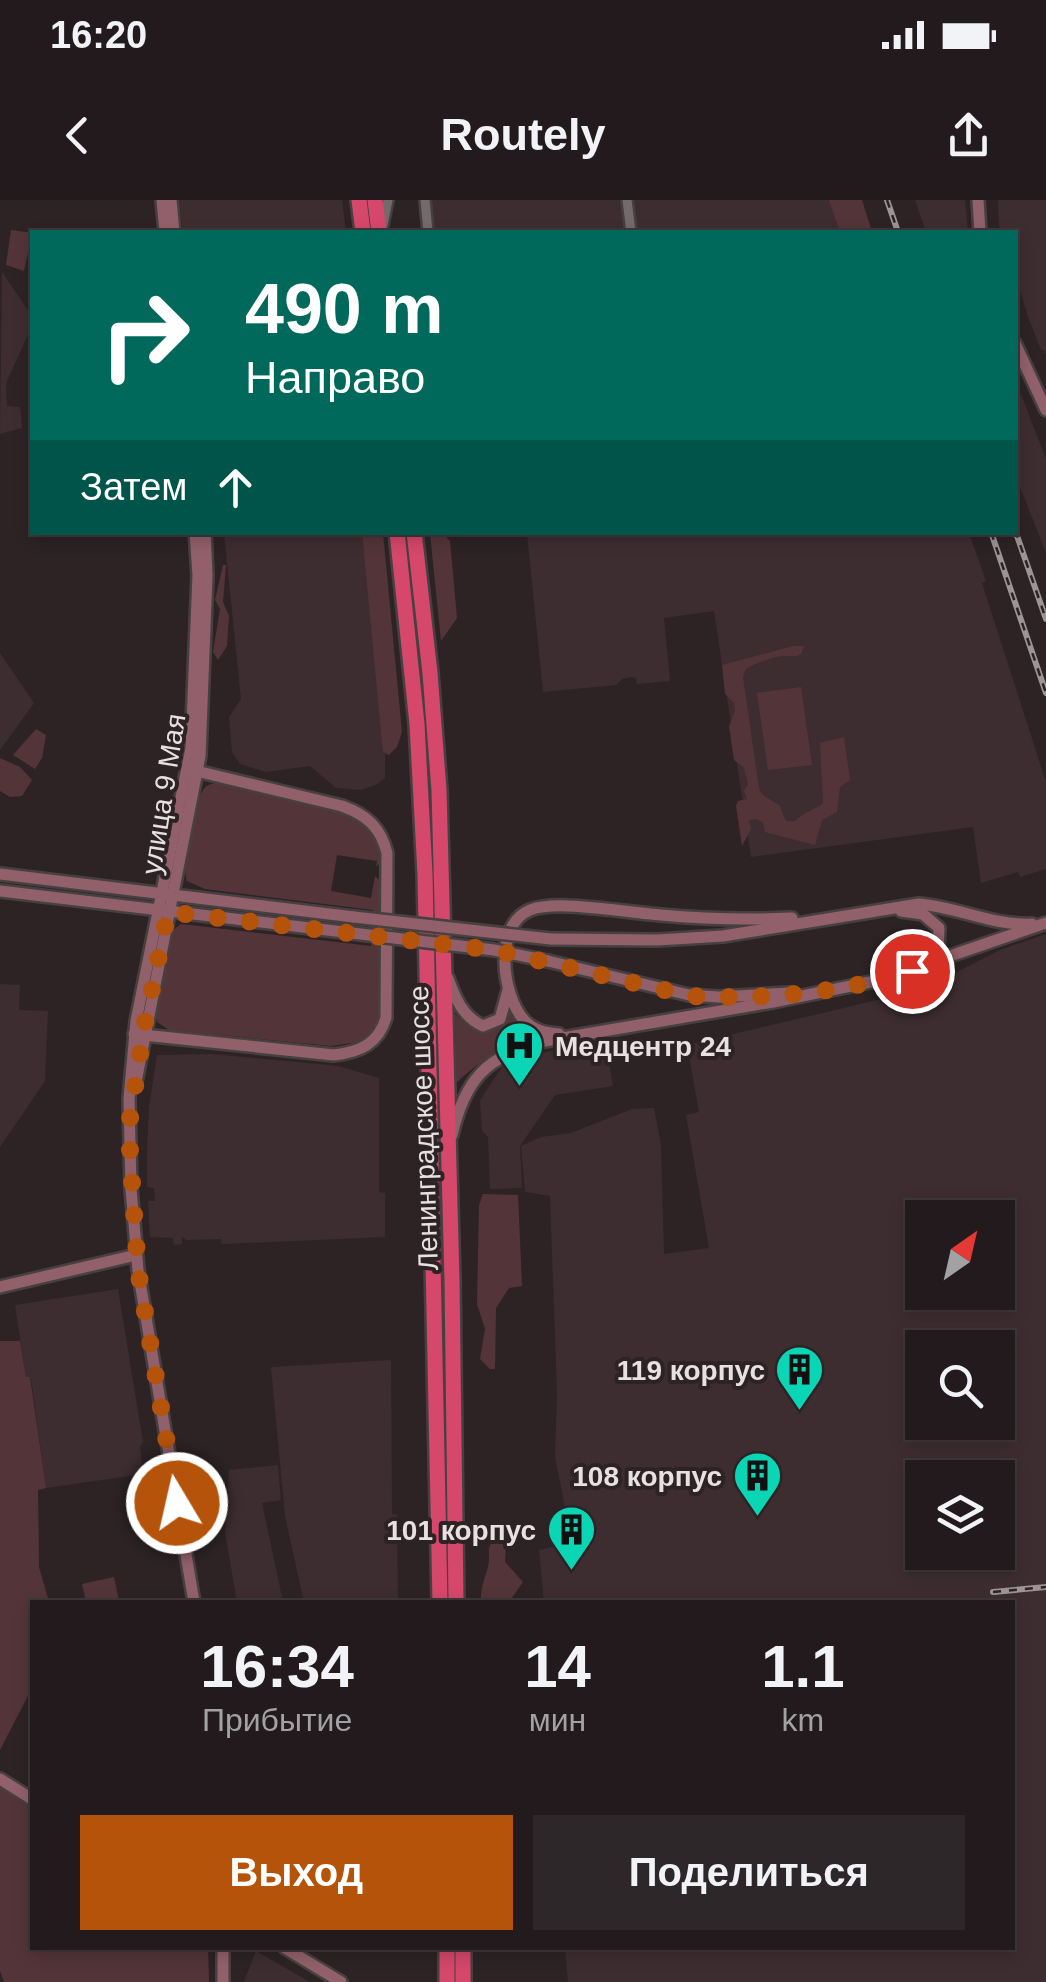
<!DOCTYPE html>
<html lang="ru">
<meta charset="utf-8">
<style>
body{margin:0;font-family:Helvetica,sans-serif;background:#2e2729;color:#f1f3f6;height:100vh;display:flex;flex-direction:column;font-size:38px;white-space:nowrap}
*{box-sizing:border-box;margin:0}
p{font-size:32px;color:#a2a1a3}
.icon{flex:none;width:55px;height:55px;fill:none;stroke:currentColor;stroke-width:2;stroke-linecap:round;stroke-linejoin:round}
.map{position:relative;flex:1;overflow:hidden}
.panel{position:absolute;left:30px;top:1400px;width:985px;height:350px;display:flex;flex-direction:column;background:#221a1c;border-radius:0px;box-shadow:0 5px 15px #0003,0 0 0 2px #3f383b}
.panel>*{flex:none}
.hud{position:absolute;left:30px;top:30px;width:988px;height:305px;border-radius:0px;box-shadow:0 5px 15px #0003,0 0 0 2px #3f383b;background:#00695c;color:#fff;overflow:hidden}
.needle{width:65px;rotate:34deg}
.tools{position:absolute;left:905px;top:1000px;display:grid;gap:20px}
.tools a{display:grid;place-items:center;width:110px;height:110px;border-radius:0px;background:#221a1c;box-shadow:0 5px 15px #0003,0 0 0 2px #3f383b;font-size:50px}
.pin{position:absolute;display:grid;place-items:center;width:85px;height:85px;color:#fff;margin:-42px;border:5px solid #fff;border-radius:50%;box-shadow:0 2px 10px #0007}
.me{position:absolute;width:110px;margin:-55px;rotate:351deg;stroke-linejoin:round;filter:drop-shadow(0 0 8px #0008)}
.turn{display:flex;align-items:center;gap:35px;height:210px;padding:0 50px;font-size:45px}
.turn .icon{width:130px;height:130px;stroke-width:2.5}
.turn b{display:block;font-size:70px;line-height:85px}
.then{display:flex;align-items:center;height:95px;padding:0 50px;background:#0003;gap:20px;font-size:38px}
.eta{display:flex;justify-content:space-evenly;align-items:center;height:170px;text-align:center}
.eta b{font-size:60px;font-weight:800;line-height:70px}
.cta{display:flex;gap:20px;margin-top:auto;padding:20px 50px}
.cta a{flex:1;height:115px;border-radius:0px;background:#b45309;color:#fff;font-size:40px;font-weight:800;line-height:115px;text-align:center}
.cta a+a{background:#2e2729;color:#f1f3f6}
.status{display:flex;justify-content:space-between;align-items:center;height:70px;padding:0 50px;background:#221a1c;direction:ltr}
.status svg{height:28px;fill:currentColor}
header{display:flex;justify-content:space-between;align-items:center;height:130px;padding:0 50px;background:#221a1c;font-size:45px;font-weight:800}
.map>svg:first-child{display:block}
</style>
<div class="status"><b>16:20</b><svg viewBox="0 0 49 12"><path d="M0 12V9h3v3zM5 12V6h3v6zM10 12V3h3v9zM15 12V0h3v12zM26 1h20v11H26zM47 4h2v5h-2z"/></svg></div>
<header><svg class="icon" aria-label="back" viewBox="0 0 24 24"><path d="M15 5l-7 7 7 7"/></svg>Routely<svg class="icon" aria-label="share" viewBox="0 0 24 24"><path d="M12 15V3M7 8l5-5 5 5M5 13v7h14v-7"/></svg></header>
<div class="map">
<svg width="1046" height="1782" viewBox="0 0 1046 1782">
<rect width="100%" height="100%" fill="#2d2325"/>
<g fill="#3d2d30" fill-rule="evenodd">
<path d="M179 0H342L346 32H183Z"/>
<path d="M431 0H834L845 32H435Z"/>
<path d="M915 0H965L968 32H926Z"/>
<path d="M998 0H1046V154L1044 150H1041L1028 117 1015 74V32H1001L999 25Z"/>
<path d="M2 72 32 116V126L6 183 7 206 20 207 22 228 0 234Z"/>
<path d="M1015 179 1046 259V353L1015 274Z"/>
<path d="M224 333H362L385 554V578L376 585 361 590 336 588 310 566 266 572 240 564 232 552 229 517 241 499Z"/>
<path d="M527 333H969L986 381 982 383 1046 582V669L1020 677 1018 672 981 683 973 627 751 657 714 411 664 418 670 481 637 484 636 478 632 477 622 479 616 485 543 492Z"/>
<path d="M0 453 34 503 0 550Z"/>
<path d="M1046 734V1782H568L565 1748H1012V1402H544L539 1350 572 1343 555 1257 557 1193 550 996 525 992 521 946 541 937 571 933 632 909 654 908 661 945 664 1054 709 1048 686 915 699 912 687 845 924 789 1000 750ZM922 1018H998V1092H922ZM922 1148H998V1222H922ZM922 1278H998V1352H922Z"/>
<path d="M0 784 20 785 19 810 48 811 45 881 0 947Z"/>
<path d="M606 842 613 886 555 895 520 946 522 988 490 989 488 937 482 931 480 900 502 867 510 858Z"/>
<path d="M212 854 338 866 379 878V992L385 993V1037L222 1044 221 1039 186 1040 182 1036V1044L174 1045 173 1038 150 1037 148 1001H155L154 988 147 987V951L149 907 157 855Z"/>
<path d="M118 1089 143 1242 140 1247 143 1274 46 1288 31 1178 26 1177 15 1105Z"/>
<path d="M391 1160 392 1314 397 1315 398 1402H304L285 1316 271 1167Z"/>
<path d="M278 1265 281 1300 262 1303 283 1402H237L225 1332 229 1270Z"/>
<path d="M256 1751 310 1782H244Z"/>
</g>
<g fill="#533539">
<path d="M829 0H862L872 32H840Z"/>
<path d="M11 30 32 33 24 71 6 65Z"/>
<path d="M362 333H383L402 532 397 547 389 555 383 552Z"/>
<path d="M430 333H442L450 341 457 418 441 441Z"/>
<path d="M223 365H226L223 402 229 416 227 446 218 460 213 452 220 409 215 400Z"/>
<path d="M793 446H804L801 454C791 459 787 454 777 457 770 458 752 465 746 469L743 477 759 589 764 596 779 605 786 621H795C802 613 814 610 823 603L820 543 844 537 850 580 840 587 837 612 822 620 815 645 765 632 763 623 757 619 749 620 751 629 742 646 736 606 738 601 747 599 744 591 748 584 744 568 734 560 729 526 735 511 734 503 725 494 722 465Z"/>
<path d="M801 487 812 565 768 570 757 493Z"/>
<path d="M36 529 46 535 42 558 35 569 13 555Z"/>
<path d="M0 558 20 567 32 580 22 596 10 597 0 591Z"/>
<path d="M215 583 348 614C369 625 378 637 382 661L376 667 377 661 337 655 331 691 371 698 375 676 382 682V807L376 828 365 841 331 846 169 830 157 822 155 812 173 730 181 724 371 746 373 710 205 689 187 681C181 667 193 606 202 592 206 585 208 585 215 583Z"/>
<path d="M513 808 537 837C502 844 481 860 456 883L455 814C470 827 483 834 502 826Z"/>
<path d="M483 994 518 995 522 1086 509 1088 496 1108 495 1169H490L480 1159 485 1129 477 1104 479 1005Z"/>
<path d="M0 1141H20L26 1177H30L46 1288 38 1290 39 1367 49 1402H32V1488L0 1550Z"/>
<path d="M491 1343 506 1344 505 1362 523 1382 509 1402H481C480 1384 488 1374 489 1360 489 1354 488 1349 491 1343Z"/>
<path d="M114 1377 119 1401 86 1402 82 1384Z"/>
<path d="M0 1588 32 1607V1748H208L209 1782H4L0 1771Z"/>
</g>
<g fill="none" stroke-linecap="round" stroke-linejoin="round">
<defs>
<g id="street">
<path d="M425 0 428 32"/>
<path d="M627 0 631 32"/>
<path d="M383 25 388 0"/>
</g>
<g id="secondary">
<path d="M162 0 165 32"/>
<path d="M171 0 174 32"/>
<path d="M978 0 980 32"/>
<path d="M1015 143 1046 210"/>
<path d="M0 674 354 717"/>
<path d="M0 691 352 733"/>
<path d="M901 711 923 714 939 728 938 752 925 764"/>
<path d="M551 739 657 740 723 736 919 704C958 707 993 726 1032 724"/>
<path d="M548 761 689 795 719 797 789 793"/>
<path d="M448 778C455 798 463 817 483 826L500 819 508 790"/>
<path d="M134 834 334 855C360 852 378 844 386 818L387 653C381 628 367 615 342 606L188 569"/>
<path d="M559 834C546 833 534 831 524 820 502 796 493 725 530 710 557 699 629 713 661 715 704 719 749 720 792 718"/>
<path d="M136 882 200 556 207 375 205 332"/>
<path d="M452 935C465 880 485 858 539 842L773 802 880 780 1046 723"/>
<path d="M0 1087 136 1055"/>
<path d="M194 1402 138 1070 131 989 129 899 136 821 191 548 198 375 195 332"/>
<path d="M0 1579 32 1599"/>
<path d="M285 1748 341 1782"/>
<path d="M223 1782V1748"/>
</g>
<g id="highway">
<path d="M359 0 363 32"/>
<path d="M375 0 379 32"/>
<path d="M397 332 417 524 425 674 440 1402"/>
<path d="M414 332 430 473 439 590 452 1080 456 1402"/>
<path d="M447 1748V1782"/>
<path d="M463 1748V1782"/>
</g>
</defs>
<use href="#street" stroke="#474041" stroke-width="14"/>
<use href="#secondary" stroke="#474041" stroke-width="16"/>
<use href="#highway" stroke="#474041" stroke-width="20"/>
<use href="#street" stroke="#756a6b" stroke-width="9"/>
<use href="#secondary" stroke="#92606b" stroke-width="11"/>
<use href="#highway" stroke="#d5476b" stroke-width="15"/>
<defs>
<g id="rail">
<path d="M887 0 898 32"/>
<path d="M1015 330 1046 419"/>
<path d="M991 332 1046 493"/>
<path d="M993 1392 1046 1387"/>
</g>
</defs>
<use href="#rail" stroke="#9c9495" stroke-width="6"/>
<use href="#rail" stroke="#2d2325" stroke-width="2.5" stroke-dasharray="8" stroke-linecap="butt"/>
<defs>
<g id="secondary-bridge">
<path d="M354 717 551 739"/>
<path d="M352 733 494 750 548 761"/>
</g>
</defs>
<use href="#secondary-bridge" stroke="#474041" stroke-width="16" stroke-linecap="butt"/>
<use href="#secondary-bridge" stroke="#92606b" stroke-width="11"/>
</g>
<g fill="none" stroke-linecap="round" stroke-linejoin="round">
<path stroke="#b45309" stroke-width="18" stroke-dasharray="0 32.4" d="M177 1303 138 1070 130 952V919L145 823 168 712 494 750 690 796C763 800 842 793 912 771"/>
</g>
<defs>
<symbol id="hospital-pin" viewBox="-11 -11 22 30"><path d="M0 17L-7.5 6A9.5 9.5 0 1 1 7.5 6Z" fill="#0ad5b5" stroke="#2d2325"/><path d="M-5-5h3v3.5h4V-5h3V5h-3V1.5h-4V5h-3Z" fill="#111"/></symbol>
<symbol id="building-pin" viewBox="-11 -11 22 30"><path d="M0 17L-7.5 6A9.5 9.5 0 1 1 7.5 6Z" fill="#0ad5b5" stroke="#2d2325"/><path d="M-4-6H4V6H1V3H-1V6H-4ZM-2.5-4.3h1.7v1.8h-1.7ZM.8-4.3h1.7v1.8H.8ZM-2.5-1h1.7V.8h-1.7ZM.8-1h1.7V.8H.8Z" fill="#111"/></symbol>
</defs>
<g fill-rule="evenodd">
<use href="#hospital-pin" x="492" y="818" width="55" height="75"/>
<use href="#building-pin" x="772" y="1142" width="55" height="75"/>
<use href="#building-pin" x="730" y="1248" width="55" height="75"/>
<use href="#building-pin" x="544" y="1302" width="55" height="75"/>
</g>
<g text-anchor="middle" stroke-width="8" stroke-linejoin="round" paint-order="stroke">
<g font-size="28" fill="#e7e1e1" stroke="#2d2325">
<text transform="translate(163 594) rotate(-81)" y="10">улица 9 Мая</text>
<text transform="translate(423 928) rotate(-92)" y="10">Ленинградское шоссе</text>
</g>
<g font-size="28" font-weight="bold" fill="#e7e1e1" stroke="#2d2325" text-anchor="end">
<text x="555" y="856" text-anchor="start">Медцентр 24</text>
<text x="765" y="1180">119 корпус</text>
<text x="722" y="1286">108 корпус</text>
<text x="536" y="1340">101 корпус</text>
</g>
</g>
</svg>
<div class="tools">
<a><svg class="needle" viewBox="-14 -14 28 28"><path d="M0-13l5 13h-10z" fill="#e53935"/><path d="M0 13l5-13h-10z" fill="#a2a1a3"/></svg></a>
<a><svg class="icon" aria-label="search" viewBox="0 0 24 24"><circle cx="10" cy="10" r="6"/><path d="M15 15l6 6"/></svg></a>
<a><svg class="icon" aria-label="layers" viewBox="0 0 24 24"><path d="M12 4l9 5-9 5-9-5zM3 14l9 5 9-5"/></svg></a>
</div>
<div class="pin" style="left:912px;top:771px;background:#d93025"><svg class="icon" aria-label="arrive" viewBox="0 0 24 24"><path d="M6 21V4h12l-3 4 3 4H6"/></svg></div>
<svg class="me" style="left:177px;top:1303px" viewBox="-20 -20 40 40"><circle r="17" fill="#b45309" stroke="#fff" stroke-width="3"/><path d="M0-11L8 9 0 5-8 9z" fill="#fff"/></svg>
<div class="hud">
<div class="turn"><svg class="icon" aria-label="right" viewBox="0 0 24 24"><path d="M7 20v-9h11M14 6l5 5-5 5"/></svg><div><b>490 m</b>Направо</div></div>
<div class="then">Затем<svg class="icon" aria-label="ahead" viewBox="0 0 24 24"><path d="M12 20V5M6 11l6-6 6 6"/></svg></div>
</div>
<section class="panel">
<div class="eta">
<div><b>16:34</b><p>Прибытие</p></div>
<div><b>14</b><p>мин</p></div>
<div><b>1.1</b><p>km</p></div>
</div>
<div class="cta"><a>Выход</a><a>Поделиться</a></div>
</section>
</div>
